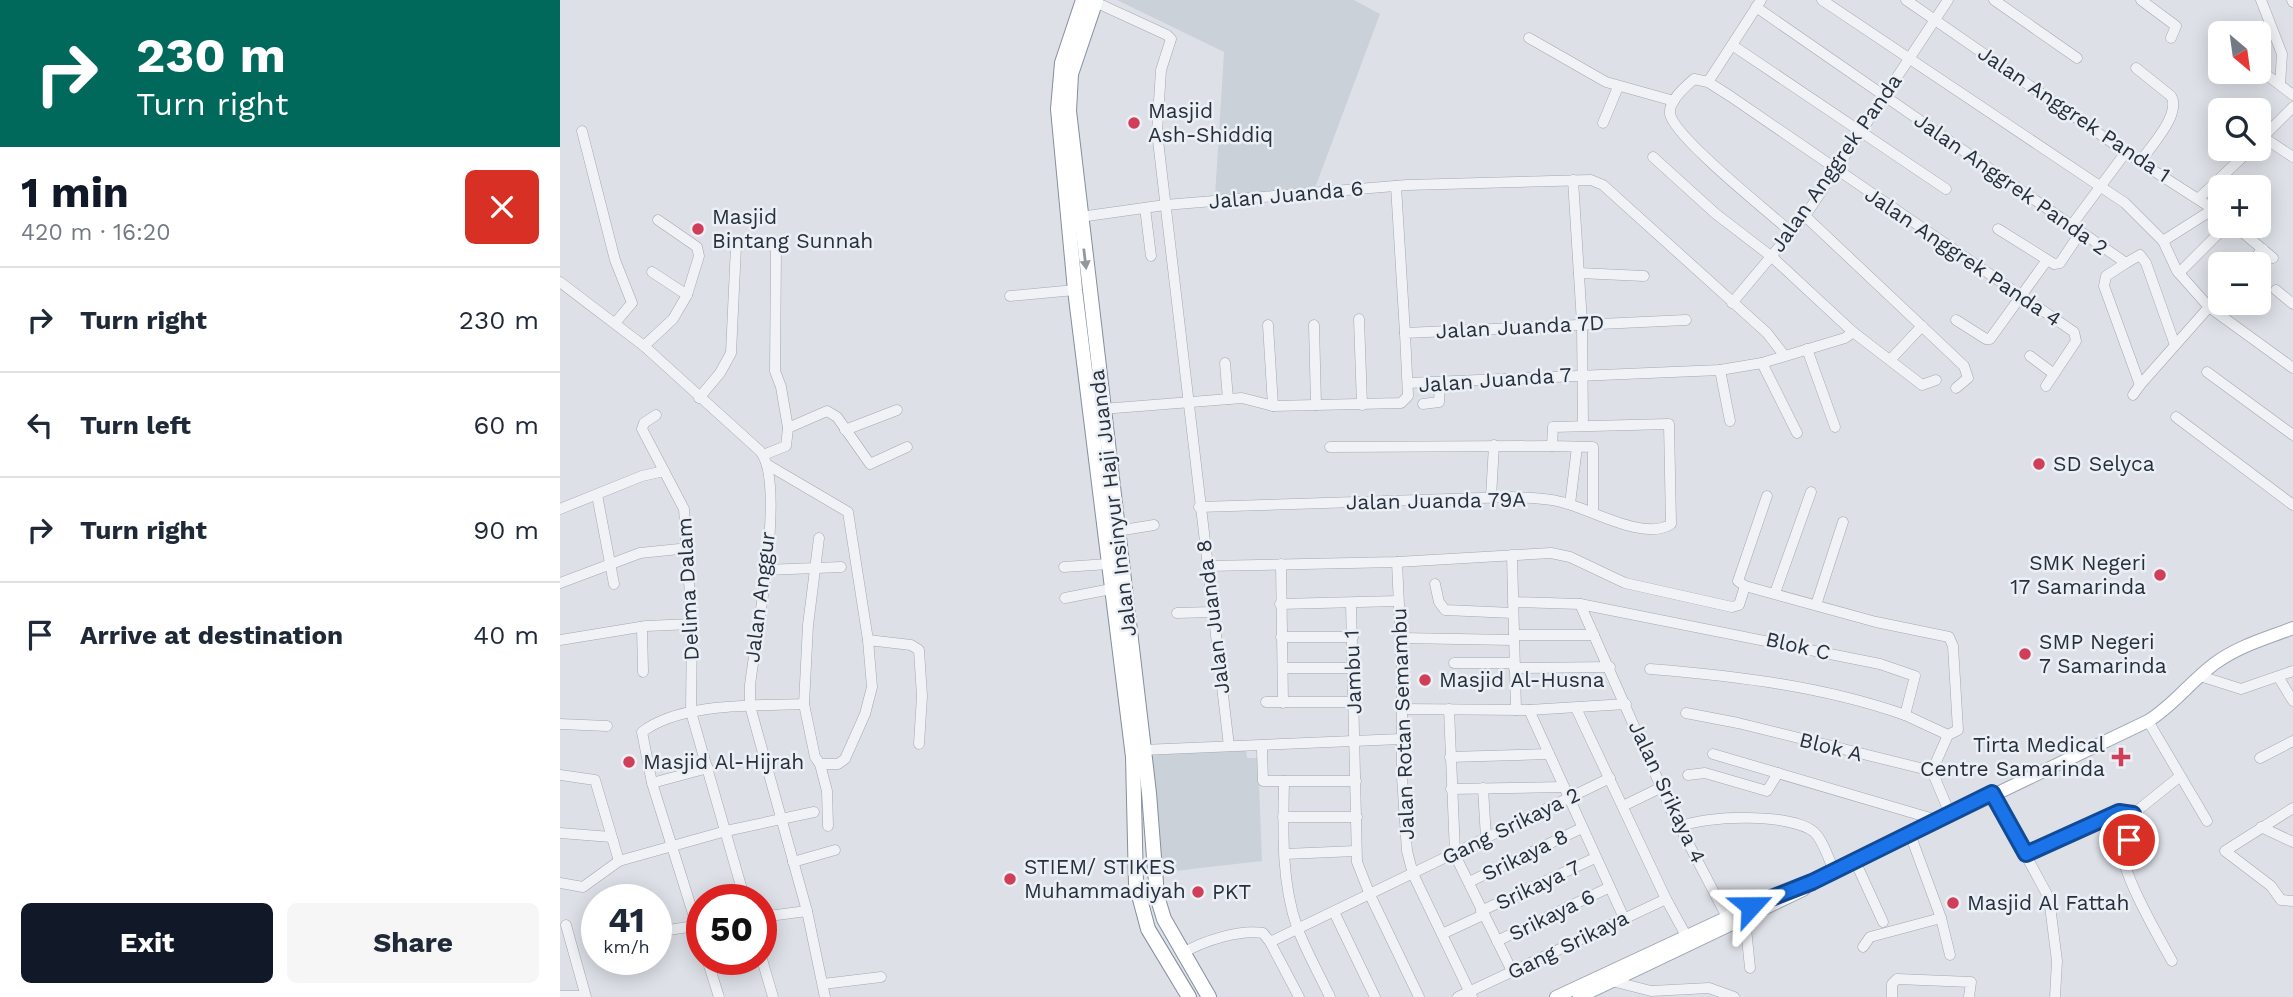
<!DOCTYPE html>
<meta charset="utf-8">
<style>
body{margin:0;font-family:"Work Sans",sans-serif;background:#f6f6f7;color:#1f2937;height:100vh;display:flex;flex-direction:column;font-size:26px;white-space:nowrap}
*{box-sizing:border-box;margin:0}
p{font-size:23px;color:#747a83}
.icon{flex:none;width:38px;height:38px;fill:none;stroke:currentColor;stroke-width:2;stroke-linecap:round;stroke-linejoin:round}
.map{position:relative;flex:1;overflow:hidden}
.details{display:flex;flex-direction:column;background:#fff;width:560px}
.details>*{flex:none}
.banner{background:#00695c;color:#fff;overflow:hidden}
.needle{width:46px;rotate:151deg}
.tools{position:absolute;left:1648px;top:21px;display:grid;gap:14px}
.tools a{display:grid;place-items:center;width:63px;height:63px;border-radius:10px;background:#fff;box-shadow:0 4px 18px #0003;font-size:35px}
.speed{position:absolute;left:21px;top:884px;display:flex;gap:14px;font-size:35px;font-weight:700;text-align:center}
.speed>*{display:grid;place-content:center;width:91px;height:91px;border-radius:50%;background:#fff;box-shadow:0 4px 18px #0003;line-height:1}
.speed small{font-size:18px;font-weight:400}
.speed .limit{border:10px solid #d22;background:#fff;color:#111}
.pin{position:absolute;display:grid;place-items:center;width:60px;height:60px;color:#fff;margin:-30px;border:4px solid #fff;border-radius:50%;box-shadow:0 2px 7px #0007}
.me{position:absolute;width:77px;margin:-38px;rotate:66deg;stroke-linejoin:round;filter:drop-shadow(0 0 5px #0008)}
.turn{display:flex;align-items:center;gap:24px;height:147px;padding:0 21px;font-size:32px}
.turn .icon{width:91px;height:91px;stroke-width:2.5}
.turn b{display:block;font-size:49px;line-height:60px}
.round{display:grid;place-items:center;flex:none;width:74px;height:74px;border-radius:10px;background:#f6f6f7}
.headline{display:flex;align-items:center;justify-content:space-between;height:119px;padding:0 21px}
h1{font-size:42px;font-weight:700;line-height:52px;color:#111827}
.action{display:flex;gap:14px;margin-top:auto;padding:14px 21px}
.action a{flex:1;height:80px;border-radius:10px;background:#111827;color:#fff;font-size:28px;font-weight:700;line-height:80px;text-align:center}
.action a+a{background:#f6f6f7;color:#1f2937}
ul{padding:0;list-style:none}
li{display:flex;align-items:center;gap:21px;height:105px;padding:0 21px;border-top:2px solid #e0e1e3}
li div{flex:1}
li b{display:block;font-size:26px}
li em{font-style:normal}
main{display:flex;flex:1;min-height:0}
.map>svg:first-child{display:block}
</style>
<main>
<section class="details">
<div class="banner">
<div class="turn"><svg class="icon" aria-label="right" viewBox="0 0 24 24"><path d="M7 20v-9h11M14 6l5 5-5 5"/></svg><div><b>230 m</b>Turn right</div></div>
</div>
<div class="headline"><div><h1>1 min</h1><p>420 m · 16:20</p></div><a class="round" style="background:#d93025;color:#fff"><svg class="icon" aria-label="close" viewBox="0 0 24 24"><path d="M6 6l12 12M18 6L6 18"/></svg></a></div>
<ul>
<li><svg class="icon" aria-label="right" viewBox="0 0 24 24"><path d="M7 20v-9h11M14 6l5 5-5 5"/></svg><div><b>Turn right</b></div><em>230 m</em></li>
<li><svg class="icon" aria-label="left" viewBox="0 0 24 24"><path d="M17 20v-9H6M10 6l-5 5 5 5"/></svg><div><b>Turn left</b></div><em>60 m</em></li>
<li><svg class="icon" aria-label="right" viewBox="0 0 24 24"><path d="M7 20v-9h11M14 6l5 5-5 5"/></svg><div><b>Turn right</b></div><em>90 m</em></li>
<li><svg class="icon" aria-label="arrive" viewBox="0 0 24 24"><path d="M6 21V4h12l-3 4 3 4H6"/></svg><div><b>Arrive at destination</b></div><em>40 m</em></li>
</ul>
<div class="action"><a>Exit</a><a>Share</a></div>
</section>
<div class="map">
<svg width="1733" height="997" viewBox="0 0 1733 997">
<rect width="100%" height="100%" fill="#dde1e7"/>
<g fill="#cbd1d9">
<path d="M557 0H794L820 14 755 188 655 196 664 52Z"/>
<path d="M686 747 687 758H698L702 861 597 873 589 752Z"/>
</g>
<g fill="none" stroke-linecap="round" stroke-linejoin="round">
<defs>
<g id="minor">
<path d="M1262 0 1565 203 1603 241 1617 271 1649 307 1580 385 1544 286 1546 276 1566 263"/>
<path d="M1346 0 1580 162 1661 214"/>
<path d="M1434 0 1517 58"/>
<path d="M1581 0 1616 26 1611 38"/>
<path d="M1701 0 1722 54 1720 84"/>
<path d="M1732 0 1733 2"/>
<path d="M535 2 607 35 611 39 601 70 597 132 669 746"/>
<path d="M1196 7 1566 263 1580 255 1586 263 1615 345"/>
<path d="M969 38 1046 82 1114 101"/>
<path d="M1656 39 1661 42"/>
<path d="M1172 45 1386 189"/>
<path d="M1576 68 1611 96C1622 114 1590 147 1580 162"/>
<path d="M1699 69 1733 95"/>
<path d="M1148 82 1201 0"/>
<path d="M1043 123 1058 87"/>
<path d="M22 131 55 260 72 303 55 323"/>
<path d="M1703 137 1733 157"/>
<path d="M1699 141 1733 107"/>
<path d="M1093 157 1156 214 1212 257 1293 332 1362 385 1376 380"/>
<path d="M1013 180 1022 323 1023 425"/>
<path d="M836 186 845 333"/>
<path d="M1639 198 1691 149"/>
<path d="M585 208 591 256"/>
<path d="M1245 216 1404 366 1408 378 1396 388"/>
<path d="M520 217 605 205 847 185 1031 180 1043 185 1207 333 1224 355"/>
<path d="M1511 226 1566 152"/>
<path d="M1675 226 1713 258"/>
<path d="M1438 229 1494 264 1500 263 1520 233"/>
<path d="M1232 233C1210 213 1115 138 1110 114 1108 101 1126 86 1134 79L1148 82 1170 96 1514 332 1516 341 1486 386"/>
<path d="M1603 241 1655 208"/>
<path d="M1689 264 1703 249"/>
<path d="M92 272 127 295"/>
<path d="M1019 273 1084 276"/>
<path d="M1619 273 1666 226"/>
<path d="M0 282 84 346 200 451C227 483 195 640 190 685V706L247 911 265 997"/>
<path d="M1716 290 1733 304"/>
<path d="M1661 295 1649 307 1733 368"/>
<path d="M450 296 515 290"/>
<path d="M1172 303 1245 216 1388 0"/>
<path d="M799 319 802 405"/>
<path d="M1396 320 1426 339H1430L1487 260"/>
<path d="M708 325 713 406"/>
<path d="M754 325 756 405"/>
<path d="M84 346 113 319 127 295 139 256 137 247 98 220"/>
<path d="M1247 349 1275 427"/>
<path d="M1470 356 1494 374"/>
<path d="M1331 359 1362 326"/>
<path d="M665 363 668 399"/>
<path d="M1202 363 1237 433"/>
<path d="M1160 370 1170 421"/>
<path d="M1647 372 1733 435"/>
<path d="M848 383 1160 370 1202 363 1285 338 1293 332"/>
<path d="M1573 395 1580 385"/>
<path d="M139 398 160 373 171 353 176 246 180 243H211L216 250 215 371 221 387 228 428"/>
<path d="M863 404 879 402 880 382"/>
<path d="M542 409 682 398 713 406 841 403 848 396 845 333 1126 320"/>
<path d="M96 415 84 423 82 429 124 509 132 624 131 712 185 900"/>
<path d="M1616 417 1733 505"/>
<path d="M285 430 337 410"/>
<path d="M770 447 992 446"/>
<path d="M203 455 226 446 228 428 267 411 277 417 310 464 347 447"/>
<path d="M208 465 288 512 308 640"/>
<path d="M37 495 54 584"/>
<path d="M931 497 934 445"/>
<path d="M1010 504 1017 447"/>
<path d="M639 507 952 497C969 498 986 498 1001 502 1029 508 1084 542 1111 524L1109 424 993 427 992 446 1033 447V513"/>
<path d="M0 509 82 476 104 471"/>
<path d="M557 531 594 525"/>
<path d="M259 538 248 625 244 704 255 757 260 764H278L285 759 305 714 312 687 308 640 351 645 359 650 362 696 359 744"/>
<path d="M952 555 956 710"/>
<path d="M837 562 842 671V777L847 851 853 874 912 997"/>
<path d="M721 564 723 703"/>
<path d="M647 566 837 562 991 553 1010 557 1065 583 1172 607 1179 605 1185 586"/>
<path d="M504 567 548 564"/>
<path d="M205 570 281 567"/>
<path d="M0 583 80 553 129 548"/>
<path d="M875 584 879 602 885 610 953 613"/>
<path d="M1215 593 1251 492"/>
<path d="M505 598 551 589"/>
<path d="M953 602 1020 604 1320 664 1355 676 1345 715 1388 735 1398 730 1393 646 1389 637 1316 622 1185 586 1178 581 1207 496"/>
<path d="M720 604 838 601"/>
<path d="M791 604 797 862 810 895 859 997"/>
<path d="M1020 604 1113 814 1167 917"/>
<path d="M1256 605 1283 522"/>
<path d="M617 613 652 612"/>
<path d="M82 627 83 672"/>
<path d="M954 635H1034"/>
<path d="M721 637H793"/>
<path d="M841 638 953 640"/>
<path d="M0 640 86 626 132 624"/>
<path d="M894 663H954"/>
<path d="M724 668H793"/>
<path d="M954 668 1050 667"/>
<path d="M1090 669C1176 676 1263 686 1345 715"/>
<path d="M1640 676 1681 689 1733 671"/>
<path d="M1719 678 1733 701"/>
<path d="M706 702H794"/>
<path d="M1016 708 1106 899 1129 941"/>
<path d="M842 709 969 710 1066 704"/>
<path d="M889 709 895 853"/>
<path d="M969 710 1064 918"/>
<path d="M1126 713 1178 723 1372 771 1390 814"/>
<path d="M1588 721 1647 821"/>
<path d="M0 724 47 726"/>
<path d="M702 749 703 781H796"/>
<path d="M582 750 841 739"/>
<path d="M1153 754 1377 820"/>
<path d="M890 757 989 754"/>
<path d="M1700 758 1733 741"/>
<path d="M260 764 267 791 268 826"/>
<path d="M1372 771 1388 735"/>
<path d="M0 775 35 780 59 861 166 831 254 812"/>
<path d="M1128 775 1145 773 1207 791 1218 773"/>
<path d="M724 781C723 829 721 881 737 927 746 951 759 974 770 997"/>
<path d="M92 783 148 768"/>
<path d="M923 788 926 838"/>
<path d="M891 789 1004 787"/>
<path d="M1432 793 1489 898 1497 961 1495 997"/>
<path d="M1063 806 1102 787"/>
<path d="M1733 808 1665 851 1711 886 1721 900 1733 901"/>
<path d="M1573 814C1579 835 1562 838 1563 855 1565 879 1599 938 1612 961"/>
<path d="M723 817H797"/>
<path d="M1120 827C1146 815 1231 813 1254 832 1263 840 1269 860 1274 871"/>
<path d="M1701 827 1733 842"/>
<path d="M0 833 51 837"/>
<path d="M1350 834 1381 918 1390 955"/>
<path d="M894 853 952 971"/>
<path d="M725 854 796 851"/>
<path d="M1466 854 1553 813 1573 814 1619 777"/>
<path d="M1295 861 1323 922"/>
<path d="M233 862 275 850"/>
<path d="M909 882 1022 828"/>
<path d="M0 883 23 887 59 861"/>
<path d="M921 911 1035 858"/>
<path d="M774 912 815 997"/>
<path d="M201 917 247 911"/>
<path d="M1185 918 1190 968"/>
<path d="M6 925 26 997"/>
<path d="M96 932 141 925"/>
<path d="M882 934 923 915"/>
<path d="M937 941 1048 888"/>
<path d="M142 942 92 783 82 732C121 702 196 706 244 704"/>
<path d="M710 942 739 997"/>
<path d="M1303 947 1310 937 1381 918"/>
<path d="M623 953C643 941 680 929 703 933L710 942 1050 778"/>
<path d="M201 956 213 997"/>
<path d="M147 959 159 997"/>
<path d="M1048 980 1091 991 1149 988 1174 997"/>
<path d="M263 984 321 977"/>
<path d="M0 996H25"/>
<path d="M898 997 1106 899"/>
<path d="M1332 997V984L1337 979 1411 982 1409 997"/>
</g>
<g id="major">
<path d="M996 997 1183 910"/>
<path d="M1019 997 1243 890 1252 882 1588 721C1613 706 1630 682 1654 664 1678 646 1705 639 1733 628"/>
</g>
<g id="highway">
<path d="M523 0 502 63 498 109 515 290 573 757 576 884 588 929 629 997"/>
<path d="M536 0 511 74 509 111 589 793 597 896 604 919 649 997"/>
</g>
</defs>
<use href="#minor" stroke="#a2a8b1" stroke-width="11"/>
<use href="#major" stroke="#9ca6b3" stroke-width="14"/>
<use href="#highway" stroke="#848f9e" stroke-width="16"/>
<use href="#minor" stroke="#f0f2f6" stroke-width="10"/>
<use href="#major" stroke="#fff" stroke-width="12"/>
<use href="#highway" stroke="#fff" stroke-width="14"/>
</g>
<defs><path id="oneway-solid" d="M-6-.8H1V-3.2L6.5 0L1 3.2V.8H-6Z" transform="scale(1.75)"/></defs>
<use fill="#92989e" href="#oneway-solid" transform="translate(525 259) rotate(83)"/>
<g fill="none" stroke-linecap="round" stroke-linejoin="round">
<defs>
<path id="route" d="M1191 906 1252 882 1432 793 1466 854 1559 812 1573 814 1574 830 1569 840"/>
</defs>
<use href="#route" stroke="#114b97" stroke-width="18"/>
<use href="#route" stroke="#1a73e8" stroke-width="12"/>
</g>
<g fill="#d03e59" stroke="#ecf0f5" stroke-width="2.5">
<circle cx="574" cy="123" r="7"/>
<circle cx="138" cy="229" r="7"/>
<circle cx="1479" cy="464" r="7"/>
<circle cx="1600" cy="575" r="7"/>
<circle cx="1465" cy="654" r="7"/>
<circle cx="865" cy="680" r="7"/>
<path d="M1557.5 746.5h7v7h7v7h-7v7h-7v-7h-7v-7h7z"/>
<circle cx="69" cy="762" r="7"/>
<circle cx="450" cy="879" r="7"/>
<circle cx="638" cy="892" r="7"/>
<circle cx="1393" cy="903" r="7"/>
</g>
<g text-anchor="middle" stroke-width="5" stroke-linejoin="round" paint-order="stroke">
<g font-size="21" fill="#26303e" stroke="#ecf0f5" text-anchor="start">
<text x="588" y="118">Masjid<tspan x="588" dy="24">Ash-Shiddiq</tspan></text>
<text x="152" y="224">Masjid<tspan x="152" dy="24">Bintang Sunnah</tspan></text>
<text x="1493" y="471">SD Selyca</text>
<text x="1586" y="570" text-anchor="end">SMK Negeri<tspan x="1586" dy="24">17 Samarinda</tspan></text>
<text x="1479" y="649">SMP Negeri<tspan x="1479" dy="24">7 Samarinda</tspan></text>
<text x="879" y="687">Masjid Al-Husna</text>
<text x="1545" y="752" text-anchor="end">Tirta Medical<tspan x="1545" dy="24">Centre Samarinda</tspan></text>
<text x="83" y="769">Masjid Al-Hijrah</text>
<text x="464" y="874">STIEM/ STIKES<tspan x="464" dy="24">Muhammadiyah</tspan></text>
<text x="652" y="899">PKT</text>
<text x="1407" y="910">Masjid Al Fattah</text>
</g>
<g font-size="21" fill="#26303e" stroke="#ecf0f5">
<text transform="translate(1514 114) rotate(34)" y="7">Jalan Anggrek Panda 1</text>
<text transform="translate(1276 163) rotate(-55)" y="7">Jalan Anggrek Panda</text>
<text transform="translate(1451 184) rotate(35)" y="7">Jalan Anggrek Panda 2</text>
<text transform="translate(726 195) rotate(-5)" y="7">Jalan Juanda 6</text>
<text transform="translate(1403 257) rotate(34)" y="7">Jalan Anggrek Panda 4</text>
<text transform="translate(960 327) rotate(-3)" y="7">Jalan Juanda 7D</text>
<text transform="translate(935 380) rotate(-4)" y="7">Jalan Juanda 7</text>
<text transform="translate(876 501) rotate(-1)" y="7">Jalan Juanda 79A</text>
<text transform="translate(553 503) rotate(-97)" y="7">Jalan Insinyur Haji Juanda</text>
<text transform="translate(128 589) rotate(-93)" y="7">Delima Dalam</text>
<text transform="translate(200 597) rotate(-83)" y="7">Jalan Anggur</text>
<text transform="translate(653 617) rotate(-97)" y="7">Jalan Juanda 8</text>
<text transform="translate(1238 646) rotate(13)" y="7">Blok C</text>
<text transform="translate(793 672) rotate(-92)" y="7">Jambu 1</text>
<text transform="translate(843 724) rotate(-92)" y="7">Jalan Rotan Semambu</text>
<text transform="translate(1271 747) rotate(14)" y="7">Blok A</text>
<text transform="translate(1107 792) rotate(65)" y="7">Jalan Srikaya 4</text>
<text transform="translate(951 826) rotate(-26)" y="7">Gang Srikaya 2</text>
<text transform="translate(965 855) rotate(-26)" y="7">Srikaya 8</text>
<text transform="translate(978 885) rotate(-25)" y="7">Srikaya 7</text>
<text transform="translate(992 915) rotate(-26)" y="7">Srikaya 6</text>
<text transform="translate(1008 945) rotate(-26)" y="7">Gang Srikaya</text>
</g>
</g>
</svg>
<div class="tools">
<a><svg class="needle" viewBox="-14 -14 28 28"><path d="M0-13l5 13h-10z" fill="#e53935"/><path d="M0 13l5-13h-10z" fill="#747a83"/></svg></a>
<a><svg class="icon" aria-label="search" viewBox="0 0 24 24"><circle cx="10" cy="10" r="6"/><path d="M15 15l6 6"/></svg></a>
<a>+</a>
<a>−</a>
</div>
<div class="speed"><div>41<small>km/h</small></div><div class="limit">50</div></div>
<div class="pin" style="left:1569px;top:840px;background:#d93025"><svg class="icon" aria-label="arrive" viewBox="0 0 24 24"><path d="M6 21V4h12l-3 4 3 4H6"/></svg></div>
<svg class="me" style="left:1191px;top:906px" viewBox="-20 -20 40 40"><path d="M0-17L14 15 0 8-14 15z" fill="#1a73e8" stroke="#fff" stroke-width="4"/></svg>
</div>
</main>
